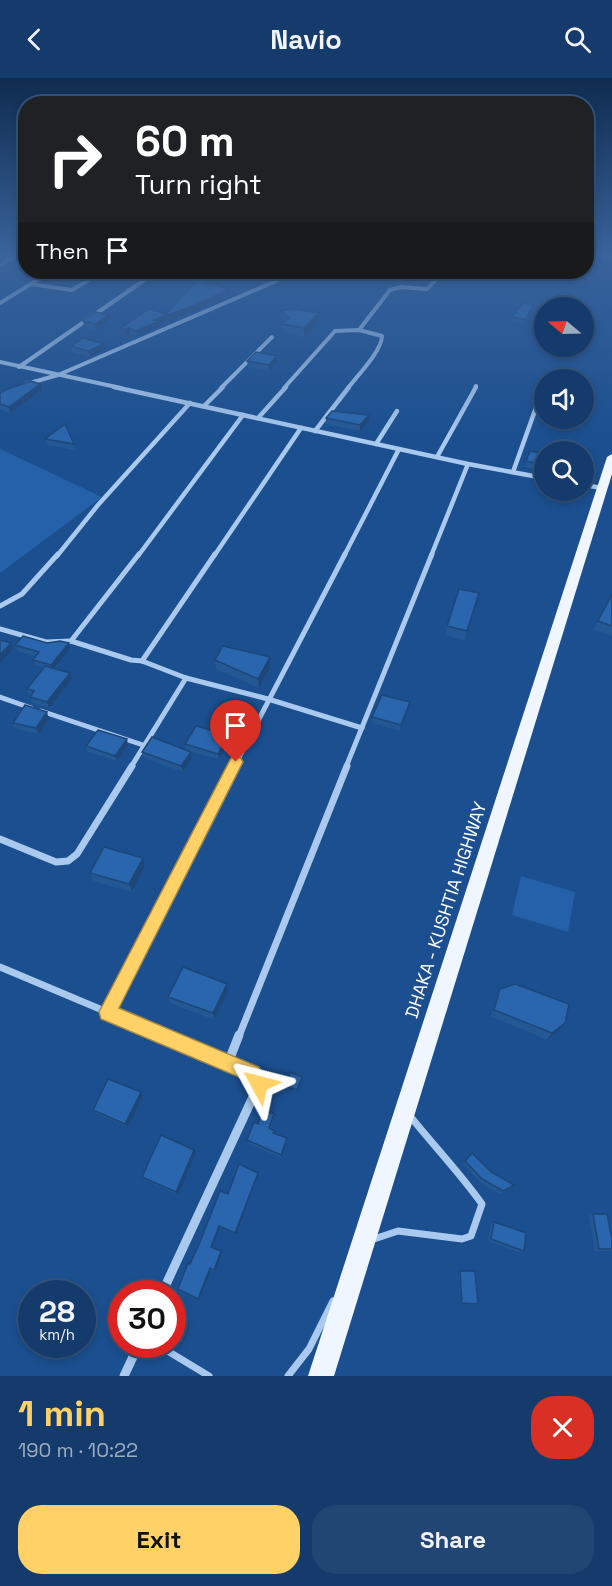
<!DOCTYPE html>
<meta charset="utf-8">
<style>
body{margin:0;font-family:"Space Grotesk",sans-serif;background:#214673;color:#f1f3f6;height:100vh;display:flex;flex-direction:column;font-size:22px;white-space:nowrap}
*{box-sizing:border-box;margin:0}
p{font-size:20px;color:#9dadc1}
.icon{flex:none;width:33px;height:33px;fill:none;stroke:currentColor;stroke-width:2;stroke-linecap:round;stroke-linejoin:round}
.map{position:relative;height:1298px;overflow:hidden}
.sheet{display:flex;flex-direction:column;background:#143b6b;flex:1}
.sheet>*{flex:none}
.top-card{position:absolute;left:18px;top:18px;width:576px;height:183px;border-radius:24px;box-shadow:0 3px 9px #0003,0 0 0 2px #33557e;background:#202124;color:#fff;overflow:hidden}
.needle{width:39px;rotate:289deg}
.buttons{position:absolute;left:534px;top:219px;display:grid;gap:12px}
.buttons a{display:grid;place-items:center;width:60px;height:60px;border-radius:50%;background:#143b6b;box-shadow:0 3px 9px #0003,0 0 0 2px #33557e;font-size:30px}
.speed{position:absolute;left:18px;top:1202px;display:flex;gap:12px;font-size:30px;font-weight:700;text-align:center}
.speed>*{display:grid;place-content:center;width:78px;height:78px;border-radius:50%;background:#143b6b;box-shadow:0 3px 9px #0003,0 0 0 2px #33557e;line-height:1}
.speed small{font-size:15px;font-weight:400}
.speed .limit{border:9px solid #d22;background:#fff;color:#111}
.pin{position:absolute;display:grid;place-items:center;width:51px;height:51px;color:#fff;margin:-62px -26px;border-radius:50% 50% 50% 0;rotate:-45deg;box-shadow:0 0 6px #0007}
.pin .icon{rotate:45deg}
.me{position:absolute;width:66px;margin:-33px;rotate:308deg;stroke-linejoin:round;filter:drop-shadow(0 0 4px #0008)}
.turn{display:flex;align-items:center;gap:21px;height:126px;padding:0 18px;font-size:27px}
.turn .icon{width:78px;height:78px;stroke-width:2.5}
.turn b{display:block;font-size:42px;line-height:51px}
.then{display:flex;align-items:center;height:57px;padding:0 18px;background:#0003;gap:12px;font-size:22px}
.round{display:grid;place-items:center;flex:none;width:63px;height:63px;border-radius:24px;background:#214673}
.headline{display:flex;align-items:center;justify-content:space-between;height:102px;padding:0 18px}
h1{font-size:36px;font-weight:700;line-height:45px;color:#ffd166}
.primary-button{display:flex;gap:12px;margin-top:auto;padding:12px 18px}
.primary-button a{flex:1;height:69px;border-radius:24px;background:#ffd166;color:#111;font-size:24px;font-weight:700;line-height:69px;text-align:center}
.primary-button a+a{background:#214673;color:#f1f3f6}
header{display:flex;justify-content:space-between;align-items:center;height:78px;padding:0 18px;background:#143b6b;font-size:27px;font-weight:700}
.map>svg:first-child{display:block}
</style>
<header><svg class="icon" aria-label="back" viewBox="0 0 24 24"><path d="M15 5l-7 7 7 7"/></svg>Navio<svg class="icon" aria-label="search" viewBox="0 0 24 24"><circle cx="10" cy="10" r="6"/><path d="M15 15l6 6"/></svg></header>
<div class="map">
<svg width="612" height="1298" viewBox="0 0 612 1298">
<rect width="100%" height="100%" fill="#1b4f8f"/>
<g fill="#2461a8">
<path d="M0 371 102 419 0 495Z"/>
<path d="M521 798 575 814 568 854 512 837Z"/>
</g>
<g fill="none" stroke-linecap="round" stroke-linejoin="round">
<g stroke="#a9c9ee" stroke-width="7">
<path d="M371 1162 398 1153 462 1161 471 1158 482 1126C460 1095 434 1068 410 1038"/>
<path d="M156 1266 209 1298"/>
<path d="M288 1298 309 1271 333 1223"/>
</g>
<g stroke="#a9c9ee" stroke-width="4">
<path d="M604 178 612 179"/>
<path d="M0 187 15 178"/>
<path d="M31 206 72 212 102 194"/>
<path d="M0 225 50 194"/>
<path d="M359 252 390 212 401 209 427 211 443 194"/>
<path d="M0 284 121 310"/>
<path d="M19 289 156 194"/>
<path d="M26 306 58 297 297 194"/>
<path d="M221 310 272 259"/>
<path d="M284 310 335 253 359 252 382 258C382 273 357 298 348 310"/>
<path d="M475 310 476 308"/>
</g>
<g stroke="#a9c9ee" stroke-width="4.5">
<path d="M114 309 468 386 544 400"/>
<path d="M204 328 223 309"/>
<path d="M258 340 286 309"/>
<path d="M315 353 349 309"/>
<path d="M376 366 397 333"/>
<path d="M437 379 476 309"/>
<path d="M513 394 538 324"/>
<path d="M584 407 602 410"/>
<path d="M57 478 98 427 190 325"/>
<path d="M138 478 243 337"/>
<path d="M214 478 301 350"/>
<path d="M344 478 399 371"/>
<path d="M431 478 468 386"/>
</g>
<g stroke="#a9c9ee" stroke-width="5">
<path d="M0 528 22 516 58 476"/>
<path d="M0 551 46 564 71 563 131 582 142 583 186 600 268 621 362 650"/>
<path d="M71 563 139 476"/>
<path d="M142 583 215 476"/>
<path d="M0 619 31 630"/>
<path d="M41 633 143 667"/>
<path d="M131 689 186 600"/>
<path d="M234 689 345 476"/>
<path d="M346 689 432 476"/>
</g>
<g stroke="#a9c9ee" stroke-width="7">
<path d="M0 761 56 784 68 783 77 776 132 688"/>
<path d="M0 889 164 958"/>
<path d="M108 934 235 688"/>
<path d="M239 958 347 688"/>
</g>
<g stroke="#a9c9ee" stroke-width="9">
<path d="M161 957 252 995 259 1006 162 1215"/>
<path d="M228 985 239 957"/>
<path d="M124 1298 139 1266"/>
</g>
<path fill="#f0f6ff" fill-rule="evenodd" d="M612 376V396L334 1298H308L607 379Z"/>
</g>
<g fill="#245895">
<path d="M103 194H128L120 200 104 198Z"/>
<path d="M270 194H289L280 197Z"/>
<path d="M301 194H335L320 198 313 195 303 197Z"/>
<path d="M229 211 230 216 196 233 159 246 160 249 137 258 130 256 125 258 123 254 122 249 166 236Z"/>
<path d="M532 231 524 246 511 244 512 239Z"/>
<path d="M281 233 319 243 304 259 283 254 282 246 284 244 281 242Z"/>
<path d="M109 242 96 252 84 249 83 243Z"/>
<path d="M71 268 105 271 90 279 72 274Z"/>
<path d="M277 278V284L269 293 248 289 247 283Z"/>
<path d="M42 312 10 335 0 331V315Z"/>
<path d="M369 337V343L360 353 326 346V340Z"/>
<path d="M45 361 74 366 75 372 47 367Z"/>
<path d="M544 376V393L525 389 526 383Z"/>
<path d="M612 516V558L594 552 598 543Z"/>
<path d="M477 524 465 563 445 557 447 548Z"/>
<path d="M15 567 70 571 55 591 70 595 72 601 49 630 33 625 30 619 31 618 29 617 27 611 44 590 35 587 33 582 36 578 17 573Z"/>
<path d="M215 582 270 589 259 610 216 591Z"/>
<path d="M409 630 400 653 372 645V639Z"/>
<path d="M49 641 39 656 15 651 13 645Z"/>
<path d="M228 657 229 663 219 681 191 674 192 680 183 694 144 680 142 674 186 672 185 666Z"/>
<path d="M128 667 117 683 88 674 86 668Z"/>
<path d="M143 780 145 788 132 814 93 803 90 795Z"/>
<path d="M227 906 228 913 214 942 170 925 168 919Z"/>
<path d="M500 911 565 945 560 952 547 962 491 938 497 918Z"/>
<path d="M302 1001 297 1014 285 1009V1008Z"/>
<path d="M143 1018 128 1049 95 1035 93 1032Z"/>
<path d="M274 1036V1039L270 1051 274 1053 275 1055 287 1062 281 1080 248 1065 247 1062 258 1046Z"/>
<path d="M194 1072 196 1075 178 1117 145 1102 142 1099Z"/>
<path d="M465 1083 491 1094 514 1107 511 1110 500 1116 480 1104 463 1086Z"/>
<path d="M258 1095V1097L236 1157 220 1150 212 1169 221 1173 222 1175 215 1194 211 1192 199 1222 179 1213 178 1211 190 1186 228 1116Z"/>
<path d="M593 1136 612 1161V1172L610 1173H595L589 1138Z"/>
<path d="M494 1144 524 1173 521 1175 488 1163 491 1146Z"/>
<path d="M460 1193 478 1226 477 1227 461 1226 459 1194Z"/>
</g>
<g fill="#1d4779">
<path d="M121 194H128L120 200 119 195Z"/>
<path d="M280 194H289L280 197Z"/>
<path d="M303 194H313V195L303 197Z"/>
<path d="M321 194H335L320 198Z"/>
<path d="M229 211 230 216 196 233 159 246 160 249 137 258 136 253 154 242Z"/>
<path d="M533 227 532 231 524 246 525 242Z"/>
<path d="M319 235V243L304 259V250Z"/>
<path d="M108 237 109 242 96 252 95 246Z"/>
<path d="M129 250 130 256 125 258 124 252Z"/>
<path d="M104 266 105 271 90 279 88 273Z"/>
<path d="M277 278V284L269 293V287Z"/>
<path d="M40 306 42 312 10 335 9 329Z"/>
<path d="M369 337V343L360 353V347Z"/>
<path d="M479 515 477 524 465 563 467 553Z"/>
<path d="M11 565 13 571 0 585V577Z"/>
<path d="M69 565 70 571 53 592 51 587Z"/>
<path d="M270 579V589L259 610 258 601Z"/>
<path d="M70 595 72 601 49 630 47 624Z"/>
<path d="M410 624 409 630 400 653 401 647Z"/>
<path d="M47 634 49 641 39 656 36 650Z"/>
<path d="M228 657 229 663 219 681 218 676Z"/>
<path d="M127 661 128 667 117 683 115 678Z"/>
<path d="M191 674 192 680 183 694 181 688Z"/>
<path d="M143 780 145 788 132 814 129 806Z"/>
<path d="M227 906 228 913 214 942 213 935Z"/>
<path d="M565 945 560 952 547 962 552 955Z"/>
<path d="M141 1014 143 1018 128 1049 125 1046Z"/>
<path d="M287 1060V1062L281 1080V1077Z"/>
<path d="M194 1072 196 1075 178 1117 176 1114Z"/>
<path d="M258 1095V1097L236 1157 235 1155Z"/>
<path d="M219 1148 220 1150 212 1170 211 1169Z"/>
<path d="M221 1173 222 1175 215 1194 214 1192Z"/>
<path d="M210 1190 211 1192 199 1222 198 1221Z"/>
</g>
<g fill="#2a66ad" stroke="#1d4779" stroke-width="1.5">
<path d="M197 202 229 211 196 227 154 242 159 243 136 253 129 250 124 252 122 249 149 231 166 236Z"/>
<path d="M523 225 533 227 525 242 512 239Z"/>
<path d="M295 231 319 235 304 250 282 246 289 240 281 233Z"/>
<path d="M96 234 108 237 95 246 83 243Z"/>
<path d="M83 260 104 266 88 273 71 268Z"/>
<path d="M256 274 277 278 269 287 247 283Z"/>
<path d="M31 303 40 306 9 329 0 326V315L5 312Z"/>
<path d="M332 333 369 337 360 347 326 340Z"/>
<path d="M65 346 74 366 45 361Z"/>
<path d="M530 373 544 376V387L526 383Z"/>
<path d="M459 511 479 515 467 553 447 548Z"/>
<path d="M612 516V548L598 543Z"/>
<path d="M23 558 47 565 60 563 69 565 51 587 33 582 39 574 15 567Z"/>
<path d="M0 562 11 565 0 577Z"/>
<path d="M223 568 270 579 258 601 215 582Z"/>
<path d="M45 588 70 595 47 624 30 619 34 613 27 611Z"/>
<path d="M382 617 410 624 401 647 372 639Z"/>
<path d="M25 627 47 634 36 650 13 645Z"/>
<path d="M196 648 228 657 218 676 185 666Z"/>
<path d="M98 652 127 661 115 678 86 668Z"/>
<path d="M152 659 191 674 181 688 142 674Z"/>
<path d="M104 769 143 780 129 806 90 795Z"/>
<path d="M183 889 227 906 213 935 168 919Z"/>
<path d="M515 906 569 926 565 945 552 955 494 932 500 911Z"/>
<path d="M290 994 302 999 297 1012 285 1008Z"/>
<path d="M108 1001 141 1014 125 1046 93 1032Z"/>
<path d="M263 1031 274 1036 269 1050 274 1053 273 1055 287 1060 281 1077 247 1062 254 1044 258 1046Z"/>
<path d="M161 1057 194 1072 176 1114 142 1099Z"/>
<path d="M472 1075 491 1094 514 1107 503 1113 482 1101 465 1083Z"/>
<path d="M239 1086 258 1095 235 1155 219 1148 211 1169 221 1173 214 1192 210 1190 198 1221 178 1211 188 1185 190 1186 200 1164 220 1113 228 1116Z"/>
<path d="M593 1136H607L612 1161V1171H599Z"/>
<path d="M494 1144 526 1155 524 1173 491 1161Z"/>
<path d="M460 1193H475L478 1226 462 1225Z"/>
<path d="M173 1239 189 1247 182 1265 172 1260Z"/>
</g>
<linearGradient id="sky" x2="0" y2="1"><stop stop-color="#0f2b4f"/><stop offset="0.49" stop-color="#39639b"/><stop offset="1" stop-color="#39639b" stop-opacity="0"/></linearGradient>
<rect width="612" height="360" fill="url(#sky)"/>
<path fill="#ffd166" stroke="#a68842" stroke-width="1.5" d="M236 678 241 680 243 684 119 930 259 989 269 1006 266 1013 259 1016 253 1013 246 1002 101 941 99 934 231 680Z"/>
<g text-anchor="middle" stroke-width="6" stroke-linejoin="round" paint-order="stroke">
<g font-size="18" fill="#fff" stroke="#1b4f8f">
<text transform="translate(446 832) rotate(-72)" y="6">DHAKA - KUSHTIA HIGHWAY</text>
</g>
</g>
</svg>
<div class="buttons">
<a><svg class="needle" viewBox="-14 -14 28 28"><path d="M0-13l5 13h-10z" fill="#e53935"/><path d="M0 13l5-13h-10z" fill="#9dadc1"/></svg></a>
<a><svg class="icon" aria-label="sound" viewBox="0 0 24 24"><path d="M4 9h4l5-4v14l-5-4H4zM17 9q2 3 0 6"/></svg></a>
<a><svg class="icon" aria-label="search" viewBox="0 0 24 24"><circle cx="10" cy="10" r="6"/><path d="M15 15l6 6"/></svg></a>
</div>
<div class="speed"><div>28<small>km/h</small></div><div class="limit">30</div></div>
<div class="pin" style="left:236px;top:684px;background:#d93025"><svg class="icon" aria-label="arrive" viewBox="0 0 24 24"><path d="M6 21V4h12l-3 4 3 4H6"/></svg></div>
<svg class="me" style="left:259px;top:1006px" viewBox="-20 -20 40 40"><path d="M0-17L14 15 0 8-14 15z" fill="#ffd166" stroke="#fff" stroke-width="4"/></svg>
<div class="top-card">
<div class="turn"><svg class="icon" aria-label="right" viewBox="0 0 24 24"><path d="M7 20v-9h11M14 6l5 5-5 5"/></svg><div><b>60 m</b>Turn right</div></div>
<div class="then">Then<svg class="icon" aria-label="arrive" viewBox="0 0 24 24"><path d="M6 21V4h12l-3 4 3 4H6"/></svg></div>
</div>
</div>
<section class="sheet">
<div class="headline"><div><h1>1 min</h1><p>190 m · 10:22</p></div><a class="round" style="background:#d93025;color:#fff"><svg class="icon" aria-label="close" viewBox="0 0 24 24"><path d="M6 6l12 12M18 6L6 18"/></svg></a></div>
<div class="primary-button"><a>Exit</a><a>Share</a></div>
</section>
